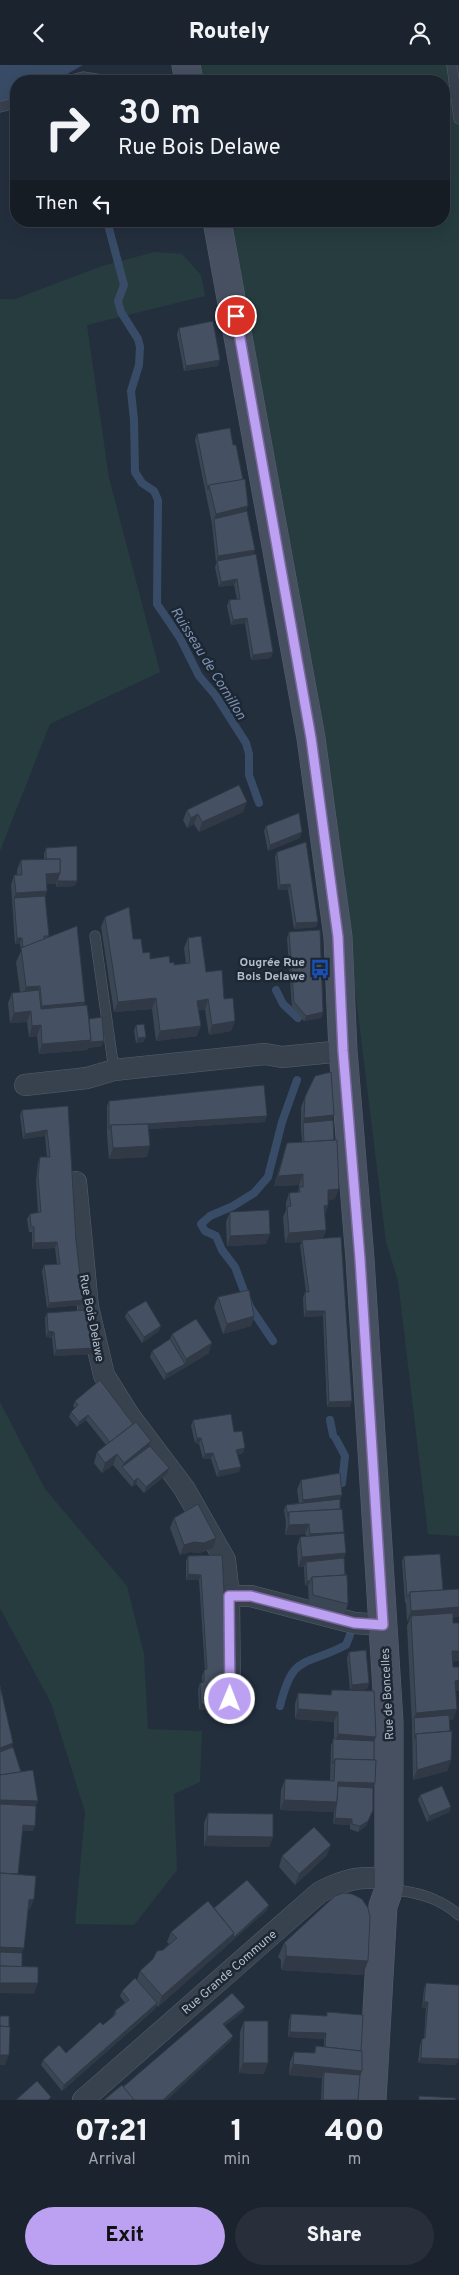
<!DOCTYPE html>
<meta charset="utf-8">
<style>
body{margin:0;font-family:Overpass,sans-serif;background:#282f3a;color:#f1f3f6;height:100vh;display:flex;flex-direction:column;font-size:19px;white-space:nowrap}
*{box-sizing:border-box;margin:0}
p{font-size:16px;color:#a0a4aa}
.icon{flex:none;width:28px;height:28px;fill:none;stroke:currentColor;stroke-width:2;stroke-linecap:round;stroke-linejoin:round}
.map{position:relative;height:2035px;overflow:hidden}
.drawer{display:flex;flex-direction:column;background:#1b232e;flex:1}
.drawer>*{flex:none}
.guide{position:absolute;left:10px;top:10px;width:440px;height:152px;border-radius:20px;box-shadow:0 5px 20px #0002,0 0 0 1px #39404a;background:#1b232e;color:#f1f3f6;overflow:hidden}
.pin{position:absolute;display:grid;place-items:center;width:42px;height:42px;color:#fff;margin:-21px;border:2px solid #fff;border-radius:50%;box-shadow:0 1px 5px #0007}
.me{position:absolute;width:55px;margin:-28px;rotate:1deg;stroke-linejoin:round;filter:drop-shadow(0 0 4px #0008)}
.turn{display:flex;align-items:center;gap:18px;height:105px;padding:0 25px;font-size:22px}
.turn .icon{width:65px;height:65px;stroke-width:2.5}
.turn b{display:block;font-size:35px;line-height:42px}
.then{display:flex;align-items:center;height:48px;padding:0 25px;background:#0003;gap:10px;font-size:19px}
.eta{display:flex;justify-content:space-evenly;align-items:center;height:85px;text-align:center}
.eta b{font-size:30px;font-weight:800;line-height:35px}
.button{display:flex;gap:10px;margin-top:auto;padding:10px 25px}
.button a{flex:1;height:58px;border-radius:30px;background:#bca0f2;color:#111;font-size:20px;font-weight:800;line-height:58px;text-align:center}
.button a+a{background:#282f3a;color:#f1f3f6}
header{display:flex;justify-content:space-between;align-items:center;height:65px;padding:0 25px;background:#1b232e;font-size:22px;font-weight:800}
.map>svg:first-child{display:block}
</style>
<header><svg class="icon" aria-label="back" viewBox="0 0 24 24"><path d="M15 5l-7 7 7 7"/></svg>Routely<svg class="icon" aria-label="person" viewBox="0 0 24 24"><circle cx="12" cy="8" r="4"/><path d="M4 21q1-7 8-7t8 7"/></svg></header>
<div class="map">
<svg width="459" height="2035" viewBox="0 0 459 2035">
<rect width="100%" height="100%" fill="#242f3e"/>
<g fill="#263c3f">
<path d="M199 0H459V1471L428 1469 398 1216 386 1177 324 671 228 156H444V16H202Z"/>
<path d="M154 187 182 189 201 210 205 231 87 260 109 413 160 607 50 659 0 786V234H15L102 201Z"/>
<path d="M0 1337 45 1424 127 1521 144 1589 148 1664 202 1666 200 1717 174 1729 177 1805 134 1860 75 1859 85 1747 51 1638 0 1543Z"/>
</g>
<path fill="#394c67" d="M0 0H83L55 16H16V33L5 38 0 36Z"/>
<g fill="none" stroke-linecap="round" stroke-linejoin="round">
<g stroke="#394c67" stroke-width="8">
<path d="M107 156 124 220 118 236 121 247 138 274 140 282 139 300 131 326 134 355 135 407 142 418 154 426 158 435 157 539 180 573 199 611 216 631 246 678 249 689V710L259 738"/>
<path d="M276 925 283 939 298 953"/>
<path d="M273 1276 250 1242 235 1202 222 1185 216 1171 205 1166 201 1159 210 1151 233 1141 254 1128 268 1112 282 1057 297 1015"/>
<path d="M330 1355 333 1370"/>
<path d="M336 1374 345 1391 342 1418"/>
<path d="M280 1641C293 1588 304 1602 346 1580L350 1570"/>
</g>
<defs>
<g id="service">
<path d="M452 0 459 54"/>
<path d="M68 16 83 12 109 16"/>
<path d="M0 42 16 38"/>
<path d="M95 871 114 1005"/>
<path d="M389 1824C416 1827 438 1832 459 1850"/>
</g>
<g id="minor">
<path d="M25 1020 87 1013 114 1005 265 989 282 992 343 986"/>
<path d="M76 1117 88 1242 104 1310 129 1350 184 1423 225 1495 229 1531 230 1634"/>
<path d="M229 1531H251L354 1558 383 1560"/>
<path d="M83 2035 320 1827C348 1813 358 1812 389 1813"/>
</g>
<g id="secondary">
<path d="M186 0 189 16"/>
<path d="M217 156 311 673 338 872 343 986 360 1194 389 1657V1824L383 1841 372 2035"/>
</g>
</defs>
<use href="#service" stroke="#565f6c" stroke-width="11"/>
<use href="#minor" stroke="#565f6c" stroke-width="22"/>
<use href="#secondary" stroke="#565f6c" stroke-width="29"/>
<use href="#service" stroke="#38414e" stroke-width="10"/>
<use href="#minor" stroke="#38414e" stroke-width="21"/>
<use href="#secondary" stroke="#465061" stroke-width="28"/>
</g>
<g fill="#3b4654">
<path d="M179 263 218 301 184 306 177 269Z"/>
<path d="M197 369 247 446 271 593 251 595 245 558 231 560 227 541 229 535 237 534 234 520 219 522 215 502 217 496 216 497 212 459 195 375Z"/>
<path d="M187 745 243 747 199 767 194 759 187 763 183 755Z"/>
<path d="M266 761 300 773 268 786 264 766Z"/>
<path d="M46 783 75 821 56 822V819H47V826L45 831 48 873 85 937 84 940 89 954 102 981 88 983 87 985 39 989 37 971 29 972 27 957 10 958 8 938 12 928 20 927 16 897 21 886 20 878 15 879 11 820 14 810H17V805L21 795 44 794V789Z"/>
<path d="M277 787 318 857 316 862 294 864 288 825H278L275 792Z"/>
<path d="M105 852 133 874 143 888 150 894 170 898 174 900 186 899 184 883 188 873 206 907 224 934 235 956 231 966 209 970 205 945H199L197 971 156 976 152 944 114 947 101 862Z"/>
<path d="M289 867 323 947 321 953 304 956 292 942 287 873Z"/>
<path d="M136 960 144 977 136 978 134 966Z"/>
<path d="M305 1032 333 1055 335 1134 328 1135V1140L325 1150 326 1165 323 1173 350 1342H327L323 1251 304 1252 303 1233 305 1227H306L300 1180 302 1177 285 1178 283 1152 286 1145V1138L289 1128 298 1127 299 1123V1120L274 1121 287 1078 302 1077 301 1063V1042Z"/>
<path d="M109 1036 265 1057 149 1064 147 1092 109 1094 107 1070V1041Z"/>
<path d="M68 1041 76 1176 83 1235 81 1240 47 1243 42 1206 44 1200 57 1199 55 1183 32 1184V1167H29L27 1154 30 1149 38 1147 36 1116 38 1098 40 1092H47L45 1071 23 1074 20 1050 22 1045Z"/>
<path d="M230 1147 266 1179 227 1181 226 1157Z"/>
<path d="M218 1232 254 1251 251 1261 223 1269 214 1242Z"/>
<path d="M127 1247 159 1266 142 1278 125 1252Z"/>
<path d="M47 1248 92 1289 54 1291 52 1273 46 1272 45 1253Z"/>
<path d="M172 1269 209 1288 164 1315 150 1292 152 1286 170 1274Z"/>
<path d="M75 1336 133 1359 151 1376 150 1381 167 1409 144 1428 136 1419 132 1422 113 1400 102 1408 94 1398 97 1387 106 1380 86 1355 77 1362 69 1352 71 1347 75 1343 73 1341Z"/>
<path d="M193 1355 234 1367 243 1388 237 1390 239 1407 217 1412 211 1394H203L199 1379 195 1378 191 1361Z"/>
<path d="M301 1415 340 1434V1444L344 1468V1493L348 1539 344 1550 309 1540 308 1521H305L304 1502H298L297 1482 300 1472 306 1471 305 1469 285 1470 286 1457 284 1445 286 1440 299 1438 297 1425Z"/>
<path d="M174 1453 213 1483 200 1488 190 1487 180 1490 170 1463Z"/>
<path d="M222 1490 227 1624 219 1623 217 1644 199 1645 198 1624 200 1618H202V1610L205 1605 199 1515H186V1496L188 1491Z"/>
<path d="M404 1491 443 1525 459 1552H453L452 1596 456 1626 453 1655H449L451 1695 447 1706 413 1715 412 1659 407 1561 409 1556H407L406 1538H405L402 1496Z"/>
<path d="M349 1587 369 1618 367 1624 354 1625 374 1676 373 1723 371 1750 366 1761 358 1767 350 1764V1760L333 1759 334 1747 280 1745 281 1725 285 1714 330 1716 331 1680 334 1674V1657L295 1654V1639L298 1628 330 1630 332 1625H350L347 1593Z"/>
<path d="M420 1730 451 1742 449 1747 427 1757 418 1735Z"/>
<path d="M208 1748 273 1772 269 1782 204 1781V1758Z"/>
<path d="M327 1790 295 1820 279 1802 282 1791Z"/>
<path d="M214 1843 267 1845 158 1942 157 1940 155 1944 62 2026 41 2000 43 1995 66 1988 103 1960 113 1952 115 1946 125 1938 120 1931 122 1926 137 1915 140 1906 169 1879 167 1877 171 1867Z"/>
<path d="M284 1878 368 1896 363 1910 281 1905V1895L278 1892Z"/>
<path d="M426 1918 456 2000 418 1998 420 1980 422 1974H424L426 1943H422L424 1924Z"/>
<path d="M327 1947 360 2010 358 2035H321L322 2013 289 2010 290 1997 294 1987 314 1988 316 1981 324 1982V1974L288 1972 289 1955 291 1949 326 1951Z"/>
<path d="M244 1956 264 2009 239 2008 240 1967Z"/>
</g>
<g fill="#303945">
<path d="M220 295 218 301 184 306 186 301Z"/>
<path d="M248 441 245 452 214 454 216 449Z"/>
<path d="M255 485 253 491 216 497 218 491Z"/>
<path d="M237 514 234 520 219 522 221 517Z"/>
<path d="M247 553 245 558 231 560 233 555Z"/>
<path d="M273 587 271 593 251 595 253 590Z"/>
<path d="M247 737 243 747 199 767 202 757Z"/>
<path d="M198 749 194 759 187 763 191 753Z"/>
<path d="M302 767 300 773 268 786 270 780Z"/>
<path d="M60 808 56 819H42L46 809Z"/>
<path d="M58 816H77L75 821 56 822Z"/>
<path d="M290 819 288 825H278L280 820Z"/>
<path d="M47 826 43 837 14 833 16 828Z"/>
<path d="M318 857 316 862 294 864 296 858Z"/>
<path d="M17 873H22L20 878 15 879Z"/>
<path d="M40 921 35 935 21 936 26 922Z"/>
<path d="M156 933 152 944 114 947 118 937Z"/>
<path d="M208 934 205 945 194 946 197 936Z"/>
<path d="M85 937 80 951 37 955 42 941Z"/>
<path d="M31 946 27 957 10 958 14 948Z"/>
<path d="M323 947 321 953 304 956 306 951Z"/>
<path d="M235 956 231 966 209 970 212 960Z"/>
<path d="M41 960 37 971 29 972 32 961Z"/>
<path d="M201 961 197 971 156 976 160 966Z"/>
<path d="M146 972 144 977 136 978 138 973Z"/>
<path d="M91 975 104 976 102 981 88 983 87 985 39 989 42 979Z"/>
<path d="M334 1050 331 1061 303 1058 304 1053Z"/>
<path d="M267 1051 265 1057 147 1064 146 1058Z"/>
<path d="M47 1065 45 1071 23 1074 25 1069Z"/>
<path d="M150 1081 147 1092 109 1094 113 1083Z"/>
<path d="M303 1109 299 1120 274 1121 278 1111Z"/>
<path d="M339 1124 335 1134 324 1136 328 1125Z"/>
<path d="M328 1140 325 1150 324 1141Z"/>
<path d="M326 1165 322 1176 302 1175V1177L285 1178 289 1168Z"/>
<path d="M270 1169 266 1179 227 1181 230 1171Z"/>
<path d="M57 1177 55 1183 32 1184 34 1178Z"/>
<path d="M83 1235 81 1240 47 1243 49 1238Z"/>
<path d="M306 1246H325L323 1251 304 1252Z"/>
<path d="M254 1251 251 1261 223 1269 227 1259Z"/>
<path d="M161 1261 159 1266 142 1278 144 1272Z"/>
<path d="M48 1266 54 1267 52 1273 46 1272Z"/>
<path d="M212 1278 209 1288 164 1315 166 1309 185 1299 186 1294Z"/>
<path d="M94 1283 92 1289 54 1291 56 1285Z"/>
<path d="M352 1336 350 1342H327L329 1337Z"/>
<path d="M88 1350 86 1355 77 1362 79 1357Z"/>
<path d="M197 1373H201L199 1379 195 1378Z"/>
<path d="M151 1376 148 1386 122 1402 124 1398Z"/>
<path d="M245 1383 243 1388 234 1390 236 1385Z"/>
<path d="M213 1388 211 1394H203L205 1389Z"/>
<path d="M117 1389 113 1400 102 1408 105 1398Z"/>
<path d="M241 1402 239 1407 217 1412 219 1406Z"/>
<path d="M169 1403 167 1409 144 1428 146 1422Z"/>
<path d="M138 1413 136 1419 132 1422 134 1416Z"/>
<path d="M342 1430 338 1440 299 1445 303 1435Z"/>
<path d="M309 1459 305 1469 285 1470 289 1460Z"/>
<path d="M344 1467 341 1477 306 1479 310 1469Z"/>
<path d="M216 1473 213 1483 200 1488 190 1487 180 1490 184 1480 194 1477Z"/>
<path d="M346 1488 342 1499 306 1497 304 1502H298L302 1492Z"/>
<path d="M188 1509 201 1510 199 1515H186Z"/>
<path d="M307 1516H310L308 1521H305Z"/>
<path d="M459 1542V1552L411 1556V1551L409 1556H407L411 1546Z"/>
<path d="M452 1586H459V1596L448 1597Z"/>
<path d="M459 1615V1626H451L455 1616Z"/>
<path d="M219 1618H229L227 1624 217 1623Z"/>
<path d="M369 1618 367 1624 350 1626 352 1620Z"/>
<path d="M201 1639H220L217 1644 199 1645Z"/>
<path d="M298 1644 338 1647 334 1657 295 1654Z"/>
<path d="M457 1644 453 1655 414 1659V1653L416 1648Z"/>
<path d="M338 1669 376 1672 372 1682 334 1679Z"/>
<path d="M13 1678 9 1689 0 1692V1683Z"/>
<path d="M451 1695 447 1706 413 1715 417 1705Z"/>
<path d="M338 1717 375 1718 371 1729 336 1727Z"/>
<path d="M0 1735 38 1736 34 1746 0 1745Z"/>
<path d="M284 1735 337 1737 334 1747 280 1745Z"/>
<path d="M451 1742 449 1747 427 1757 429 1751Z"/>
<path d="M373 1745 366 1761 358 1767 360 1761Z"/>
<path d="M335 1753 352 1754 350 1760 333 1759Z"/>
<path d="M23 1760 35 1761 33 1766H21Z"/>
<path d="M207 1771 273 1772 269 1782 204 1781Z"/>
<path d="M331 1780 327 1790 295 1820 299 1809Z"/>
<path d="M34 1834 30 1844 26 1845 29 1835Z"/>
<path d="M269 1840 267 1845 158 1942 162 1931 234 1868Z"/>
<path d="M0 1882 24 1883 20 1893H0Z"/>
<path d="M286 1891 368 1896 363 1910 281 1905Z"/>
<path d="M0 1918H38L34 1929 0 1928Z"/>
<path d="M424 1937H428L426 1943H422Z"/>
<path d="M157 1938 155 1944 62 2026 64 2020Z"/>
<path d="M245 1942 243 1947 221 1964 223 1959Z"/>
<path d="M290 1967 326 1968 324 1974 288 1972Z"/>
<path d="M233 1971 231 1976 167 2035H163Z"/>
<path d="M0 1990H9L5 2000H0Z"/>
<path d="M421 1993 459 1994 456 2000 418 1998Z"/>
<path d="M243 1998H268L264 2009 239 2008Z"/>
<path d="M293 1999 362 2006 358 2016 324 2007 322 2013 289 2010Z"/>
</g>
<g fill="#455162" stroke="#303945">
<path d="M213 256 220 295 186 301 179 263Z"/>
<path d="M230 363 233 380H236L243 415 209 420 208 425 197 369Z"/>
<path d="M245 414 248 441 216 449 209 420Z"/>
<path d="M247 446 255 485 218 491 214 454Z"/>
<path d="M256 489 273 587 253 590 247 553 233 555 229 535 240 534 237 514 221 517 217 496Z"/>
<path d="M239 720 247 737 202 757 198 749 191 753 187 745Z"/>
<path d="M299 748 302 767 270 780 266 761Z"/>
<path d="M306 777 318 857 296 858 290 819 280 820 277 787Z"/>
<path d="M77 781V816H58V813L60 808V794H46V783Z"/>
<path d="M60 794V808L46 809 47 826 16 828 14 810H22L21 795Z"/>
<path d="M45 831 49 871H44V874L23 883 22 873H17L14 833Z"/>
<path d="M129 842 133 874H141L143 888 150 887V894L169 891 170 898 174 897V900L190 898 188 873 201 871 206 907 222 905 224 934 233 933 235 956 212 960 208 934 197 936 201 961 160 966 156 933 118 937 105 852Z"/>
<path d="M77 861 85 937 42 941 40 921 26 922 21 883Z"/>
<path d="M320 865 323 947 306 951 294 937 289 867Z"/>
<path d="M39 925 41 944 87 940 91 975 42 979 41 960 32 961 31 946 14 948 12 928Z"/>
<path d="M102 952 104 976 90 977 91 975 89 954Z"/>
<path d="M144 959 146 972 138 973 136 960Z"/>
<path d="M331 1007 334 1050 304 1053 305 1032 315 1011Z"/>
<path d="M264 1020 267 1051 146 1059 111 1060 109 1064V1036Z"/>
<path d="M68 1041 76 1176 83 1235 49 1238 44 1200 60 1199 57 1177 34 1178V1162L31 1161 30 1149 41 1147 38 1111 40 1092H50L47 1065 25 1069 22 1045Z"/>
<path d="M333 1055 334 1075 304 1077 303 1058Z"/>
<path d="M148 1059 150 1081 113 1083 111 1060Z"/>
<path d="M337 1075 339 1124 328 1125V1140L324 1141 326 1165 289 1168 287 1142 291 1141 289 1128 300 1127 299 1122H303V1109L278 1111 287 1078Z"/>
<path d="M269 1145 270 1169 230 1171V1147Z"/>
<path d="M341 1172 352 1336 329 1337 325 1246H306L305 1227H309L302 1175Z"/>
<path d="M249 1225 254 1251 227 1259 218 1232Z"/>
<path d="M146 1236 161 1261 144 1272 127 1247Z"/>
<path d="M87 1245 94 1283 56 1285 54 1267 48 1266 47 1248Z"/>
<path d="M196 1254 212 1278 186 1294 172 1269Z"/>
<path d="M170 1274 185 1299 166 1309 152 1286Z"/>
<path d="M100 1315 133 1359 110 1377 88 1350 79 1357 71 1347 78 1340 75 1336Z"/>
<path d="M231 1349 234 1367 242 1366 245 1383 236 1385 241 1402 219 1406 213 1388 205 1389 201 1373H197L193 1355Z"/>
<path d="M136 1357 151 1376 124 1398 117 1389 105 1398 97 1387Z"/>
<path d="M150 1381 169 1403 146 1422 138 1413 134 1416 122 1402Z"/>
<path d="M340 1408 342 1430 303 1435 301 1415Z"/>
<path d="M340 1434V1444L289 1447 288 1452 286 1440Z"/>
<path d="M198 1439 216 1473 204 1478 194 1477 184 1480 174 1453Z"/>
<path d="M342 1444 344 1467 310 1469 309 1459 289 1460V1447Z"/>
<path d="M344 1468 346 1488 302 1492 300 1472Z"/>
<path d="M440 1489 443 1525 410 1527 408 1532H407L404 1491Z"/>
<path d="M222 1490 229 1618H219L220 1639H201L200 1618 204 1617V1605L207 1604 201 1510 188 1509V1491Z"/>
<path d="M344 1493 345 1510 312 1512 310 1516H307L306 1497Z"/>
<path d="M347 1510 348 1539 313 1530 312 1512Z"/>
<path d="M459 1524V1542L411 1546 410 1527Z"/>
<path d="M453 1548V1558H459V1586H452L453 1602H459V1615L455 1616 457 1644 416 1648 411 1551Z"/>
<path d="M366 1585 369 1618 352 1620 349 1587Z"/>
<path d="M0 1621 13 1678 0 1683Z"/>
<path d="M332 1625 374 1626 376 1672 338 1669V1647L298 1644V1628L331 1630Z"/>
<path d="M449 1650 450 1666 416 1669 415 1674 414 1653Z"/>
<path d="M452 1666 451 1695 417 1705 416 1669Z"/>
<path d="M333 1674 374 1676V1695L335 1694 333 1699Z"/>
<path d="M13 1682 21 1707 0 1710V1687Z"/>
<path d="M335 1694 376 1695 375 1718 338 1717 337 1737 284 1735 285 1714 334 1716Z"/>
<path d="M33 1705 38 1736 0 1735V1710Z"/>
<path d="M338 1721 373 1723V1745L368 1756 360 1761 352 1759V1754L335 1753 336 1742 337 1737Z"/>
<path d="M442 1721 451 1742 429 1751 420 1730Z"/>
<path d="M0 1739 36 1741 35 1761 23 1760 18 1809 0 1808Z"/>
<path d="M208 1748 273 1749V1772L207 1771Z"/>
<path d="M314 1762 331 1780 299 1809 282 1791Z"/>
<path d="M0 1808 36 1811 34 1834 29 1835 24 1883 0 1882Z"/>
<path d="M247 1815 269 1840 233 1873 234 1868 214 1843Z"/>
<path d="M343 1828 352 1829 362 1834 368 1843 370 1852 368 1896 286 1891V1881L284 1878 335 1831Z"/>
<path d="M208 1836 234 1868 162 1931 140 1906 153 1894 157 1886 163 1885 177 1873 171 1867Z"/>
<path d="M0 1887 22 1888V1902L0 1901Z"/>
<path d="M0 1901 38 1902V1918H0Z"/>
<path d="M135 1913 157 1938 64 2020 43 1995 59 1980 66 1988 100 1957 103 1960 116 1949 115 1946 129 1935 122 1926Z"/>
<path d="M426 1918 459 1920V1994L421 1993 422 1974 425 1973 428 1937H424Z"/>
<path d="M232 1928 245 1942 223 1959 233 1971 163 2035H134L123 2022Z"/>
<path d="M327 1947 363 1950 361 1986 325 1982 326 1968 290 1967 291 1949 327 1951Z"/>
<path d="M0 1951H9V1962L0 1961Z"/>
<path d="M244 1956H268V1998H243Z"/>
<path d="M0 1961 10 1962 9 1990H0Z"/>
<path d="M316 1981 362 1986V2006L293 1999 294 1987 315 1988Z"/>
<path d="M324 2007 360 2010 358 2035H323Z"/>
<path d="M37 2016 51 2032 48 2035H16Z"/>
<path d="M122 2020 134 2035H104Z"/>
<path d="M419 2031 456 2033 455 2035H419Z"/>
</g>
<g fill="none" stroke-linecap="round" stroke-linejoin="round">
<defs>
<path id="route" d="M230 1634 229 1531H251L354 1558 383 1560 360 1194 343 986 338 872 311 673 236 251"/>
</defs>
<use href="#route" stroke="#7a689d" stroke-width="12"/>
<use href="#route" stroke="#bca0f2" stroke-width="9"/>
</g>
<defs>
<symbol id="bus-bare" viewBox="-9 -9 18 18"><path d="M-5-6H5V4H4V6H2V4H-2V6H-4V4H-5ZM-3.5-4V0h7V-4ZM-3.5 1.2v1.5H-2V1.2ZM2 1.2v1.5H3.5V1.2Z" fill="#1a4fb4" stroke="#1d2633" stroke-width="2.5" paint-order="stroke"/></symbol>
</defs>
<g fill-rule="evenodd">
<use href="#bus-bare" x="306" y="890" width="28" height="28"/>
</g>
<g text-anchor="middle" stroke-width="5" stroke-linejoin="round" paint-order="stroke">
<g font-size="12" font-weight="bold" fill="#b4bcc9" stroke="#1d2633" text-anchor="end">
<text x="305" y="901">Ougrée Rue<tspan x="305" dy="14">Bois Delawe</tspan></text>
</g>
<g font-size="12" fill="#b4bcc9" stroke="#1d2633">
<text transform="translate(92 1253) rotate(79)" y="4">Rue Bois Delawe</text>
<text transform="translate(387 1629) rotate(-93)" y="4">Rue de Boncelles</text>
<text transform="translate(229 1907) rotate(-41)" y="4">Rue Grande Commune</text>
</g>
<g font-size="14" font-style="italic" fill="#7c92b1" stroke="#1d2633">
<text transform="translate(209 598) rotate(58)" y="5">Ruisseau de Cornillon</text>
</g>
</g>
</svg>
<div class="pin" style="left:236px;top:251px;background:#d93025"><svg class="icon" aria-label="arrive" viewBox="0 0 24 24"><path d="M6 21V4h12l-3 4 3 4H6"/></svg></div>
<svg class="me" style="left:230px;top:1634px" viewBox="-20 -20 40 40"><circle r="17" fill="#bca0f2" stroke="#fff" stroke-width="3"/><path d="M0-11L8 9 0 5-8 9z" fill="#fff"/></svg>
<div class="guide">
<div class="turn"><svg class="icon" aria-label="right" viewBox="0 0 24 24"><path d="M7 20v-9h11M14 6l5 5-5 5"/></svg><div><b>30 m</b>Rue Bois Delawe</div></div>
<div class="then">Then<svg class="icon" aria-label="left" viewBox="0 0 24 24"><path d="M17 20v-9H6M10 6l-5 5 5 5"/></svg></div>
</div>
</div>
<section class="drawer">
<div class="eta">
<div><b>07:21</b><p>Arrival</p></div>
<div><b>1</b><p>min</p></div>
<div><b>400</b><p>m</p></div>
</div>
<div class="button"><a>Exit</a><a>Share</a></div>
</section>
